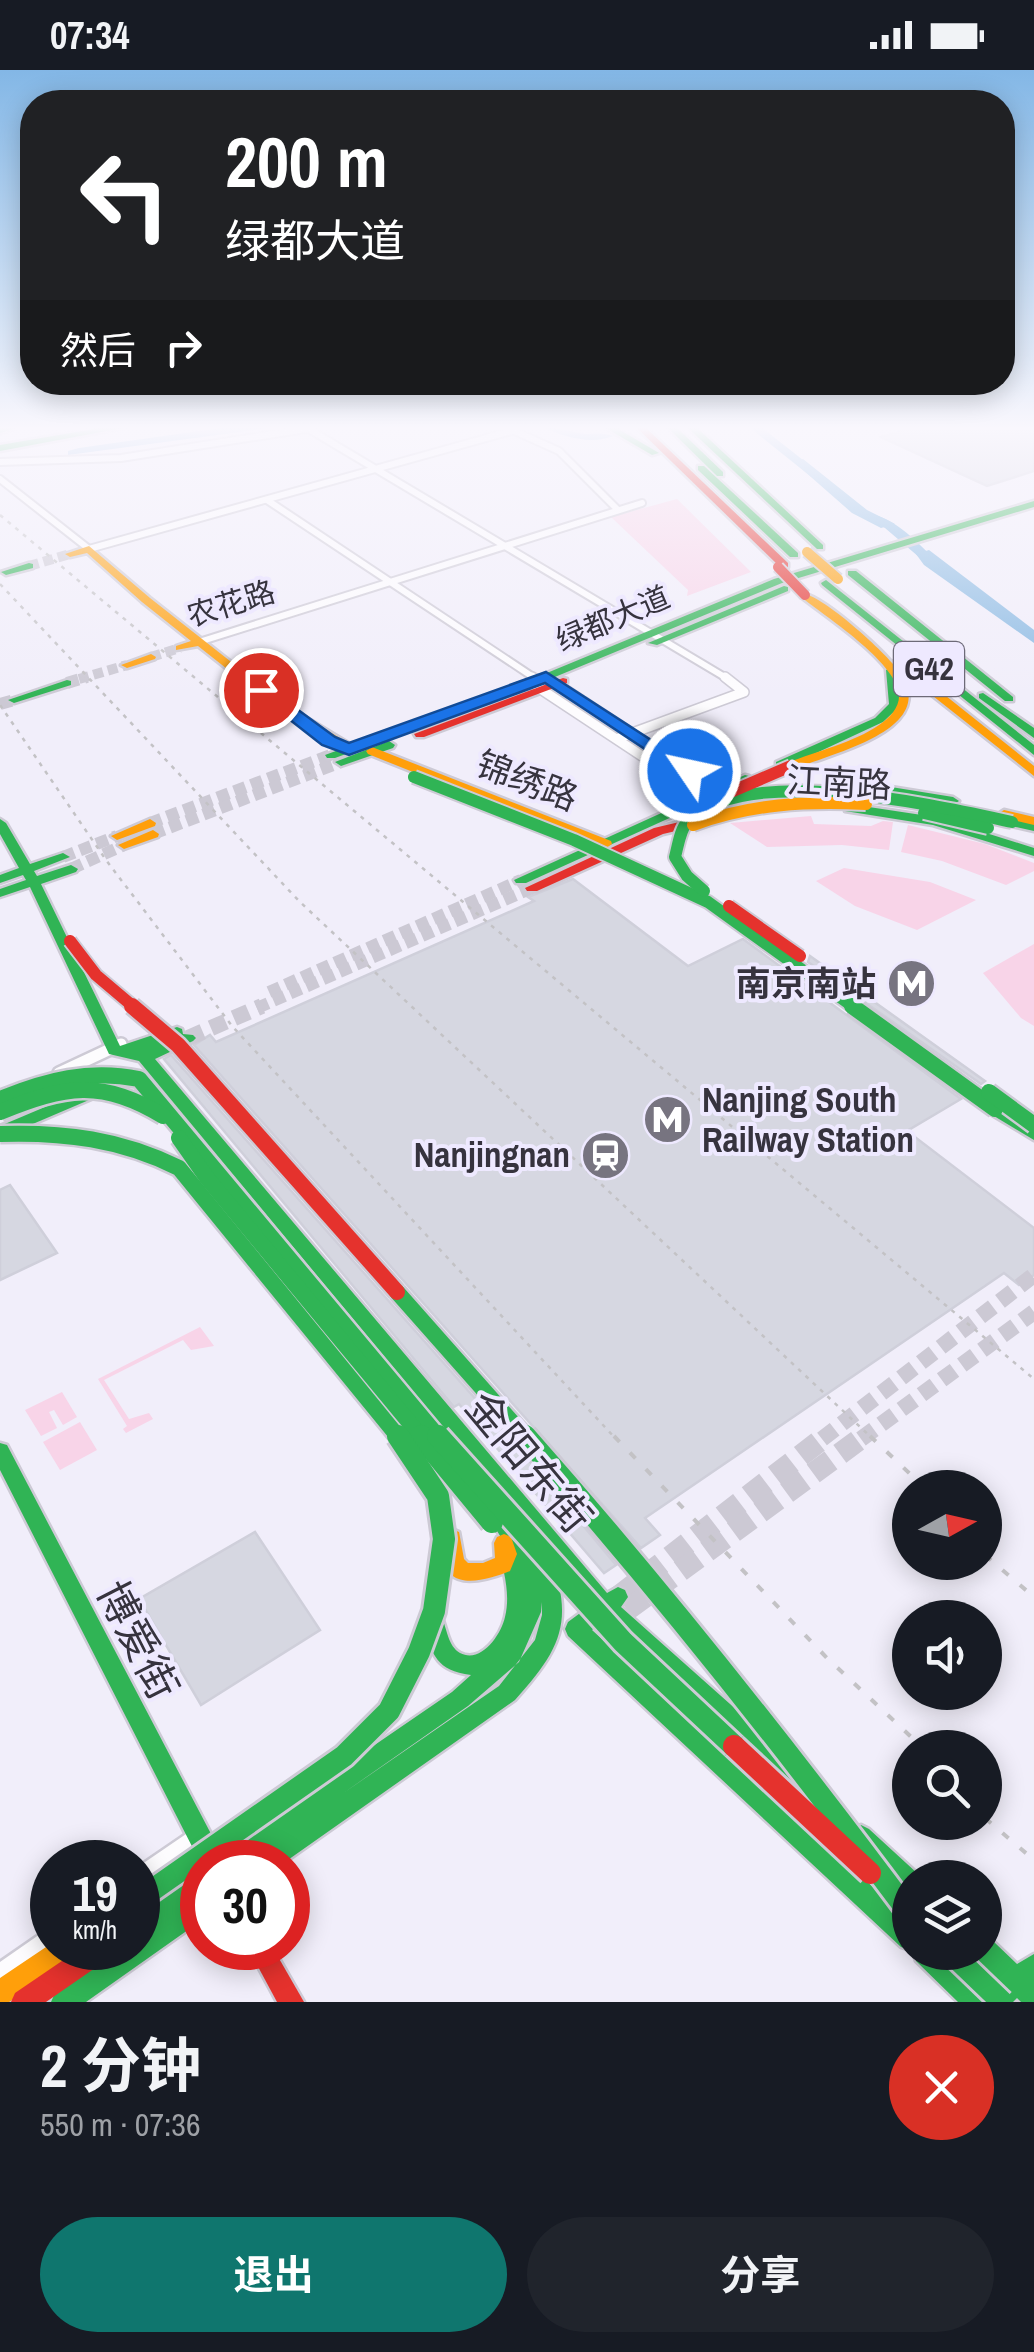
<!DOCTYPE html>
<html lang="zh">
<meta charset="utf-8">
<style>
body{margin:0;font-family:"Archivo Narrow","Noto Sans SC",sans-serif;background:#20242c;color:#f1f3f6;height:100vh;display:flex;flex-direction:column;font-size:38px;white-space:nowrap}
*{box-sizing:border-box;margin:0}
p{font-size:32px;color:#9ea1a6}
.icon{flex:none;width:55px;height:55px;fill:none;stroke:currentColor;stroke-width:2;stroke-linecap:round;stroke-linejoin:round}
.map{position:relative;height:1932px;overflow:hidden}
.details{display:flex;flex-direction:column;background:#171b24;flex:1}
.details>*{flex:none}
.top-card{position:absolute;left:20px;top:20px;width:995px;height:305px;border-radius:40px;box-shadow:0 5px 25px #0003;background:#202124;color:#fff;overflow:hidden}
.needle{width:65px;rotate:82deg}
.fabs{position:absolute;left:892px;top:1400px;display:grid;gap:20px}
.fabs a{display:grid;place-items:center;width:110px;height:110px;border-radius:50%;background:#171b24;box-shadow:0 5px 25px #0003;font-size:50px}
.speed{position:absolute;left:30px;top:1770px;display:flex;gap:20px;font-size:50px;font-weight:700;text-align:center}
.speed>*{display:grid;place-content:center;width:130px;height:130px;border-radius:50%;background:#171b24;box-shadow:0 5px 25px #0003;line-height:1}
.speed small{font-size:25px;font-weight:400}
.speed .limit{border:15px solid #d22;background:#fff;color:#111}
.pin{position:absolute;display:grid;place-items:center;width:85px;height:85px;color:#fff;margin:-42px;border:5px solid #fff;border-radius:50%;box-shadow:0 2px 10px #0007}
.me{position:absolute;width:110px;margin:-55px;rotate:304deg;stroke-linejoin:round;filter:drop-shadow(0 0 8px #0008)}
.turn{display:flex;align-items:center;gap:35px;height:210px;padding:0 40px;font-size:45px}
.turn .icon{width:130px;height:130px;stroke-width:2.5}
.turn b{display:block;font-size:70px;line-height:85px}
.then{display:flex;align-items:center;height:95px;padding:0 40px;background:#0003;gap:20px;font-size:38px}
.round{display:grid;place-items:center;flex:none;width:105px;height:105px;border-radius:52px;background:#20242c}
.head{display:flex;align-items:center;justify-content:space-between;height:170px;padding:0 40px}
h1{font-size:60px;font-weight:700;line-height:75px}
.cta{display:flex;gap:20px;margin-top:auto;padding:20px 40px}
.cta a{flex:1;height:115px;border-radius:60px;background:#0f766e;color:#fff;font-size:40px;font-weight:700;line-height:115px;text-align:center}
.cta a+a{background:#20242c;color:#f1f3f6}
.status{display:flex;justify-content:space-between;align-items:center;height:70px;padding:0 50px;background:#171b24;direction:ltr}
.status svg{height:28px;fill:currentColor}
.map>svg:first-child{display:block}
</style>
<div class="status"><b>07:34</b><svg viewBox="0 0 49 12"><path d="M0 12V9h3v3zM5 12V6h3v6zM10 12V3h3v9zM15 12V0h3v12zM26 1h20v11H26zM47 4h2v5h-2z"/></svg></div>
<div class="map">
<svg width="1034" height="1932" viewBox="0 0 1034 1932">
<rect width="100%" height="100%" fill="#f1eefa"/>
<g fill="#f8d4e8">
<path d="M677 429 751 502 687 526 688 520 611 447Z"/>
<path d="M811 746 814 754 871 756 883 751 893 752 889 780 842 775 767 777 730 753Z"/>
<path d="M908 755 985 774 1034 793V801L1006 815 942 791 901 782Z"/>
<path d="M844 798 930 812 976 830 917 860 855 836 816 811Z"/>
<path d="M1034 874V956L1021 948 983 903Z"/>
<path d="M200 1257 214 1276 191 1280 183 1270 104 1310 129 1349 149 1343 153 1349 126 1363 123 1359 127 1356 98 1309Z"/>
<path d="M62 1322 77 1347 63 1355 54 1340 49 1342 57 1358 41 1366 25 1340Z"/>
<path d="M80 1352 97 1380 60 1400 43 1372Z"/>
</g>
<g fill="#8dbbe3">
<path d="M227 357H276L68 385V381L79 378Z"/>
<path d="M803 389 867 440 895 454 881 458 852 443 795 393Z"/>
<path d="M929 480 1034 560V573L924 495 916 484Z"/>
</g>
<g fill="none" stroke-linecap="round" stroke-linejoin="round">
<g fill="#8dbbe3" fill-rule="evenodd">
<path d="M543 357C559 357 572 363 587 364 597 364 604 363 613 366 591 375 564 367 543 357Z"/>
<path d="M749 357H761L822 405V409H814Z"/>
<path d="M866 444C894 444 921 477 941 495V499H933L885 458 866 448Z"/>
</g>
</g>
<g fill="#d6d7e1" stroke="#cfcfda" stroke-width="2.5">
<path d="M916 357H1034V401L987 416 881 367Z"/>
<path d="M573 809 688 896 743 869 961 1029 907 1061 1034 1158V1205L1019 1215 1004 1203 645 1448 660 1465 641 1478 194 975 210 965 216 972 534 831 528 827Z"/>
<path d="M810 886 985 1011 981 1014 853 924 808 892Z"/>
<path d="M171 985 510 1368 616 1495 604 1503 459 1334 454 1337 164 989Z"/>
<path d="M10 1115 57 1183 0 1210V1120Z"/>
<path d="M255 1462 320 1560 201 1635 139 1529Z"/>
</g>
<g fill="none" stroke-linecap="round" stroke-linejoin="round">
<g stroke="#ccc9d4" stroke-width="10" stroke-dasharray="10 5" stroke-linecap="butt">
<path d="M29 496 70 484"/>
<path d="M151 587 180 578"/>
<path d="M79 609 127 595"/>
</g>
<g stroke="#ccc9d4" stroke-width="12" stroke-dasharray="12 6" stroke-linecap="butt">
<path d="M67 613 87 607"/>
<path d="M0 634 14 630"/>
<path d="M150 753 331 685"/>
<path d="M153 764 341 692"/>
<path d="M63 787 117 766"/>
<path d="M71 799 124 775"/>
<path d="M269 922 521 810"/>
<path d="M257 938 532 818"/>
</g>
<g stroke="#ccc9d4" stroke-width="16" stroke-dasharray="16 9" stroke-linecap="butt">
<path d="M188 968 262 936"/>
<path d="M822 1369 1034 1205"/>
<path d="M861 1369 1034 1242"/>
</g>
<g stroke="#ccc9d4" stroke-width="22" stroke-dasharray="22 11" stroke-linecap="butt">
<path d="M618 1527 826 1366"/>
<path d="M627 1540 864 1366"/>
</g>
<defs>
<g id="street-far3">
<path d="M307 358 728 609"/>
<path d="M510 359 559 381 618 440"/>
<path d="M0 392 121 388 312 358"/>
<path d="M0 409 89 479 515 360"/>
<path d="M267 430 536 609"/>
<path d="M199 572 642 433"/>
<path d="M546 607 550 609"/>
</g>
<g id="street-far2">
<path d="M532 607 537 610"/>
<path d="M546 607 719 720"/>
<path d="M530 612 704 727"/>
<path d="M619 668 744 622 725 607"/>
</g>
<path id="street-far1" d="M59 1003 121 974"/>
<g id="street">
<path d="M138 1806 198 1765"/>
<path d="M0 1901 52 1865"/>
</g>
<g id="fast">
<path d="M0 357H20L0 363Z"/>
<path d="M106 357H128L0 381V375Z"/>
<path d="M604 357H615L659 383 652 385Z"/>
<path d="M667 357H676L723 402V406H717Z"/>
<path d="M687 357H696L823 475V479H817Z"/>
<path d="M698 396H704L798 483V487H790L698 400Z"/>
<path d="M1034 431V437L782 513 550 609 335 688H327L325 685 542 605 774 509Z"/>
<path d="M29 493 33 494V498L6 505 1 502Z"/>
<path d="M848 501H856L1013 627V631H1005L848 505Z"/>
<path d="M826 510 1034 675V685L822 515 821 513Z"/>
<path d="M784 516 788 517V521L657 575 648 573Z"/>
<path d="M892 597 898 600 901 635 883 652 784 698H776V692L875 648 889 634 886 600Z"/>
<path d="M67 610 71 611V615L14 633 8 630Z"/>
<path d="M983 623 1034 658V668L979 628V624Z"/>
<path d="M389 671 395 675 393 678 341 696 335 692Z"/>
<path d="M745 705 749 706V712L526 813H516L514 810Z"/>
<path d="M891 717 953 727 959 731 953 735 887 724V718Z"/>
<path d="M849 734 935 747 1034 778V786L933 755 845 741V735Z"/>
<path d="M1012 748 1034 753V761L1007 755V749Z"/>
<path d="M0 749 6 753 30 794 63 783 70 787 34 801 37 806 71 795 78 799 76 802 41 814 120 976 177 957 182 959 183 964 193 965 196 968 193 971 155 989 607 1523 618 1517 625 1520 628 1527 621 1537 804 1700 807 1708 804 1716 796 1719 788 1716 604 1550 592 1560 910 1851V1880L901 1877 568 1566 565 1559 568 1552 591 1535 550 1486C575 1552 560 1580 515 1630L285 1792H253L256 1784 245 1792H202V1822L197 1826 202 1824V1850L86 1932H51L55 1923 121 1878H138V1866L140 1864 138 1865V1839L194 1800 202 1796 0 1400V1373L7 1375 220 1781 452 1622 471 1605C436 1600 433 1586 423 1555L426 1548 434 1545 442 1548C447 1559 448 1576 460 1583 481 1594 501 1565 505 1547 511 1523 503 1499 498 1476L502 1469 488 1446 491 1440 498 1437 505 1440 532 1481 540 1478 544 1479 139 991 109 984 30 817 0 827V819L26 810 23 805 0 813V805L19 798 0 764ZM542 1532V1545L535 1570 499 1616 342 1724 468 1636 519 1592 541 1542Z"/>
<path d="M97 1015 103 1016 105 1020 103 1024 0 1068V1056Z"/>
<path d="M995 1034 1034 1056V1070L989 1043 987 1039Z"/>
<path d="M861 1755 869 1759 918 1804 920 1808H910V1824L902 1820 853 1775 849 1767 853 1759Z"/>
<path d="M985 1869 994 1872 1017 1894 1034 1884V1932H1021L1017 1928 1013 1932H958L916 1891 913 1882H943L985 1923 999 1911 976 1890 973 1882H985Z"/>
</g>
<g id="slow">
<path d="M89 476 150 528 287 636 353 676V682H345L279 640 198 576 176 580V576L191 571 142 532 87 483 70 487 65 484Z"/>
<path d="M801 523C821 524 879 577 893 594L894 591H902L1034 696V706L895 596C947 658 837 681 795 699H787V693C817 681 853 673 879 655 890 648 900 637 899 624 895 591 826 547 801 527Z"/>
<path d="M151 584 156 587 155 589 127 598 121 595Z"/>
<path d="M372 677 611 771 612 774 606 778 601 777 368 684 366 681Z"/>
<path d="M1004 740 1034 747V755L1000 747 998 744Z"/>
<path d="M150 749 156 753 155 756 117 770 111 766Z"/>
<path d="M153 760 159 764 158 767 124 779 118 775Z"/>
<path d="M452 1459 459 1462 464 1489 468 1493H483L495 1488 494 1473 497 1467 504 1464 511 1467 517 1484 510 1501C487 1510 447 1523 443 1486 442 1477 442 1470 445 1462Z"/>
<path d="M52 1873V1878H79L76 1887 9 1932H0V1908Z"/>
</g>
<g id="jam">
<path d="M636 357H645L788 493V497H780Z"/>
<path d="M563 608 567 609V613L424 667H416L414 664Z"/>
<path d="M692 749 697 750V756L663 764 537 821H527L525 818 654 758Z"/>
<path d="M81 1878H114L111 1887 46 1932H11L15 1923Z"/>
<path d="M248 1878H273L304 1932H277Z"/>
</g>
</defs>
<use href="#street-far3" stroke="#cdcad5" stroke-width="10"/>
<use href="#street-far2" stroke="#cdcad5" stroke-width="12"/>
<use href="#street-far1" stroke="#cdcad5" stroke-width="16"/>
<use href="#street" stroke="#cdcad5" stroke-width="20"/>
<use href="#fast" stroke="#cdcad5" stroke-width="5"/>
<use href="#slow" stroke="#cdcad5" stroke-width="5"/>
<use href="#jam" stroke="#cdcad5" stroke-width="5"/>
<use href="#street-far3" stroke="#fdfcfe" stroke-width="6"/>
<use href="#street-far2" stroke="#fdfcfe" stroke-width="9"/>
<use href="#street-far1" stroke="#fdfcfe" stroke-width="11"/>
<use href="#street" stroke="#fdfcfe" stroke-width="15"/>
<use href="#fast" fill="#30b455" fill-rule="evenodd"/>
<use href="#slow" fill="#ff9f0a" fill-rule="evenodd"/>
<use href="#jam" fill="#e5322d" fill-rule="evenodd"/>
<g stroke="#c3c2c5" stroke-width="2.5" stroke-dasharray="4 6" stroke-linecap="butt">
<path d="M0 445 1034 1309"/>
<path d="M0 514 299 831 873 1369"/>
<path d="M0 635 106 790 232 956 616 1369"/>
</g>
<g stroke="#c3c2c5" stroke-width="4" stroke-dasharray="8 15" stroke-linecap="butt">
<path d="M614 1366 827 1588 923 1678"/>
<path d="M870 1366 925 1418"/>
<path d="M985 1485 1034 1527"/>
<path d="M985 1748 1034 1790"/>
</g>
<defs>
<g id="fast-bridge-far2">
<path d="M414 707 574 770 708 832 855 938"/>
<path d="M924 743 988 758"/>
<path d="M704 821 687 806 675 787C678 776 680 759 688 751 747 692 938 736 1012 752"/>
</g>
<g id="fast-bridge-far1">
<path d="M852 936 995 1039"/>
<path d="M989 1022 1034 1055"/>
<path d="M0 1029C47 1010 89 999 139 1009L440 1369"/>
<path d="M0 1042C65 1016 101 1008 163 1046"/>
<path d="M0 1064C64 1062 121 1069 179 1098L400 1369"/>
<path d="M179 1068 207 1108 423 1369"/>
<path d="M397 1222 527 1369"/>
</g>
<g id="fast-bridge">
<path d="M421 1366 492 1452"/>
<path d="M438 1366 623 1572 734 1676"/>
<path d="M525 1366C661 1520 787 1679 910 1844"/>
<path d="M138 1830 344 1686 389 1641 419 1582 434 1541 444 1469 438 1426 398 1366"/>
<path d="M950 1882 1002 1932"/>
</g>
<path id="slow-bridge-far1" d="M807 482 838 509"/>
<path id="slow-bridge" d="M693 755C750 734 806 731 866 734"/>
<path id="jam-bridge-far3" d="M778 497 805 525"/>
<g id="jam-bridge-far2">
<path d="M733 721 791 696"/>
<path d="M729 836 800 886"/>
<path d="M70 871 96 905 135 938"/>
</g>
<path id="jam-bridge-far1" d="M132 936 178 975 397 1222"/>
<path id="jam-bridge" d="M734 1676 870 1803"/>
</defs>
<use href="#fast-bridge-far2" stroke="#cdcad5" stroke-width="16" stroke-linecap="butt"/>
<use href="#fast-bridge-far1" stroke="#cdcad5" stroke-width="21" stroke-linecap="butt"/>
<use href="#fast-bridge" stroke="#cdcad5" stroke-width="28" stroke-linecap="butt"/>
<use href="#slow-bridge-far1" stroke="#cdcad5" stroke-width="14" stroke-linecap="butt"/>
<use href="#slow-bridge" stroke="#cdcad5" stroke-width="16" stroke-linecap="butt"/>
<use href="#jam-bridge-far3" stroke="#cdcad5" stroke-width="14" stroke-linecap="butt"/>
<use href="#jam-bridge-far2" stroke="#cdcad5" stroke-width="16" stroke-linecap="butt"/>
<use href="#jam-bridge-far1" stroke="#cdcad5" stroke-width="21" stroke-linecap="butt"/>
<use href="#jam-bridge" stroke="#cdcad5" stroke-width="28" stroke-linecap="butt"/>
<use href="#fast-bridge-far2" stroke="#30b455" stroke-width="12"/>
<use href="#fast-bridge-far1" stroke="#30b455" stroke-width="16"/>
<use href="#fast-bridge" stroke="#30b455" stroke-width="22"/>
<use href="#slow-bridge-far1" stroke="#ff9f0a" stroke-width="10"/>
<use href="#slow-bridge" stroke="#ff9f0a" stroke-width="12"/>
<use href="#jam-bridge-far3" stroke="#e5322d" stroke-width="10"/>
<use href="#jam-bridge-far2" stroke="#e5322d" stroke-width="12"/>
<use href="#jam-bridge-far1" stroke="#e5322d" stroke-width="16"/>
<use href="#jam-bridge" stroke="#e5322d" stroke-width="22"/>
</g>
<linearGradient id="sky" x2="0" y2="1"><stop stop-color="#83b7e6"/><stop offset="0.57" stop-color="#f9f7fd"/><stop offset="1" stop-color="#f9f7fd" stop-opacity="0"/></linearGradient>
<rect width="1034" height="628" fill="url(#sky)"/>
<path fill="#1a73e8" stroke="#114b97" stroke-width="2.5" d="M546 602 699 701 697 705H684L545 613 349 685 322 675 252 620 267 617 335 667 349 673Z"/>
<defs>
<symbol id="metro-disc" viewBox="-11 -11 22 22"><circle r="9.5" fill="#777480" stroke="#eee9ff"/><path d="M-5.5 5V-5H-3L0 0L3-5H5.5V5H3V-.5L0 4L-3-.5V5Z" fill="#fff"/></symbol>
<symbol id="station-disc" viewBox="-11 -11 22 22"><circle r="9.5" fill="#777480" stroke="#eee9ff"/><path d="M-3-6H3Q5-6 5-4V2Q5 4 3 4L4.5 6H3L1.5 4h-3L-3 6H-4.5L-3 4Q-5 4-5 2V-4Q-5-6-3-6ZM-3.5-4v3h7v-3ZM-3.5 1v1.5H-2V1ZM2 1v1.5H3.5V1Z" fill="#fff"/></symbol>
</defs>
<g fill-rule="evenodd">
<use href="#metro-disc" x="884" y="886" width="55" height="55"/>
<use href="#metro-disc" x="640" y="1022" width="55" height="55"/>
<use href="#station-disc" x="578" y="1058" width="55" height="55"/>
</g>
<g text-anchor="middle" stroke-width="8" stroke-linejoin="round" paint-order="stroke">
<g font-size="30" fill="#36333e" stroke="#eee9ff">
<text transform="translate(231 534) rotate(-17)" y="10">农花路</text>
<text transform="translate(613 549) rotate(-23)" y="10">绿都大道</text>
</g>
<rect fill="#eee9ff" stroke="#6d6a78" stroke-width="2.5" x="894" y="572" width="70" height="54" rx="8"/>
<g font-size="32" font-weight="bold" fill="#36333e">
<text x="929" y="610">G42</text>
</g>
<g font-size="35" fill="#36333e" stroke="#eee9ff">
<text transform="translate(527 711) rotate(21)" y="12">锦绣路</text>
<text transform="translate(839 713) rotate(3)" y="12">江南路</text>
</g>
<g font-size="35" font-weight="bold" fill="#36333e" stroke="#eee9ff" text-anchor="end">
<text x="876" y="926">南京南站</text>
<text x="702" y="1042" text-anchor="start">Nanjing South<tspan x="702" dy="40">Railway Station</tspan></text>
<text x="570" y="1097">Nanjingnan</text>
</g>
<g font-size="42" fill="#36333e" stroke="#eee9ff">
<text transform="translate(529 1392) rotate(50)" y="15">金阳东街</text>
<text transform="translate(138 1570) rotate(63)" y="15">博爱街</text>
</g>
</g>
</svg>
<div class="fabs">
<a><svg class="needle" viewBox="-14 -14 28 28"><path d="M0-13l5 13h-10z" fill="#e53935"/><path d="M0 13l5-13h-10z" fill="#9ea1a6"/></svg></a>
<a><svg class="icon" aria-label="sound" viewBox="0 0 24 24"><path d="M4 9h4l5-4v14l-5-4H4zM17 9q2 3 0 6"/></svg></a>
<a><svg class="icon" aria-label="search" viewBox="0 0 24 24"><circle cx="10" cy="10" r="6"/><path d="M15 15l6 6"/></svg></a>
<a><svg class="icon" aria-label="layers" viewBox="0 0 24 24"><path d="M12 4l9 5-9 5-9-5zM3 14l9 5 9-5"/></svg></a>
</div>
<div class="speed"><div>19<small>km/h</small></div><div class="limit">30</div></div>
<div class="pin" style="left:261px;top:620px;background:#d93025"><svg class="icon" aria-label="arrive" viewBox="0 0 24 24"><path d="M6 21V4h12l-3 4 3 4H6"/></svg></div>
<svg class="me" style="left:690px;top:701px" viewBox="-20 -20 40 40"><circle r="17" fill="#1a73e8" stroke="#fff" stroke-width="3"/><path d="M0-11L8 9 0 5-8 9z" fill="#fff"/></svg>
<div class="top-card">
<div class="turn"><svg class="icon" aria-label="left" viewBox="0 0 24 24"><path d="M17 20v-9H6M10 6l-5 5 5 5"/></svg><div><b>200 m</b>绿都大道</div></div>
<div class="then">然后<svg class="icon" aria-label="right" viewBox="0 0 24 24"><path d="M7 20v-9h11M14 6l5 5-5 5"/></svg></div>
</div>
</div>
<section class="details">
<div class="head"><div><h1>2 分钟</h1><p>550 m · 07:36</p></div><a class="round" style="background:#d93025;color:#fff"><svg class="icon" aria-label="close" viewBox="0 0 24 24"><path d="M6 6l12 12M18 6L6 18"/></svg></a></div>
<div class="cta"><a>退出</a><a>分享</a></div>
</section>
